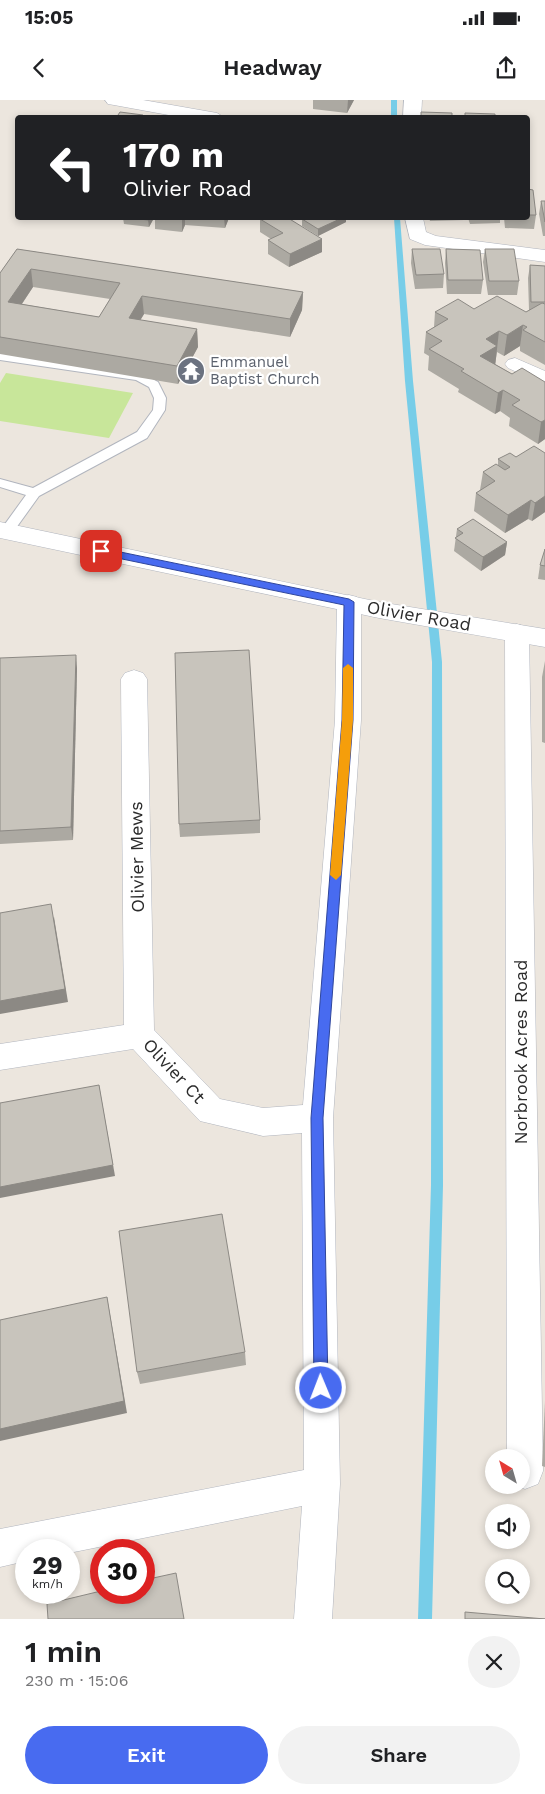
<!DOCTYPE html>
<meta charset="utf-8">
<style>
body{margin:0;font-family:"Work Sans",sans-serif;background:#f2f2f2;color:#202124;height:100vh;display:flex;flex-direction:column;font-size:19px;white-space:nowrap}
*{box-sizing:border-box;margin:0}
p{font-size:16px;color:#757577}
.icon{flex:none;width:28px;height:28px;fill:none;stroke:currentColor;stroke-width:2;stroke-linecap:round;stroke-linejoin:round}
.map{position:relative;height:1519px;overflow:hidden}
.drawer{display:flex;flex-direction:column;background:#fff;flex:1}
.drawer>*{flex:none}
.top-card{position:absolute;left:15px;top:15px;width:515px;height:105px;border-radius:5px;box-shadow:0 2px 8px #0003;background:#202124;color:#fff;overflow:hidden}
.needle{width:32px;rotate:323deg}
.controls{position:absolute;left:485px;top:1349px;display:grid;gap:10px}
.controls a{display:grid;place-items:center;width:45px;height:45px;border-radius:50%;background:#fff;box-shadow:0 2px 8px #0003;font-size:25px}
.speed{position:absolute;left:15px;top:1439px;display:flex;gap:10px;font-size:25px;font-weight:700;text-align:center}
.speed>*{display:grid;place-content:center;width:65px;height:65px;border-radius:50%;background:#fff;box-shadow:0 2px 8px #0003;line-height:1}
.speed small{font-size:12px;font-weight:400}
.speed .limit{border:8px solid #d22;background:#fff;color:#111}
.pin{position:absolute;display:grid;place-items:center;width:42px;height:42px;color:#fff;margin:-21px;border-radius:10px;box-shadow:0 2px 8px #0006}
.me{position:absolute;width:55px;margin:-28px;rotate:359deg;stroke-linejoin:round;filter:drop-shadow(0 0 4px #0008)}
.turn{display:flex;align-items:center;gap:18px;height:105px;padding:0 25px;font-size:22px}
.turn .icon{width:65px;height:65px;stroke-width:2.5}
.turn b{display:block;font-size:35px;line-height:42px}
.round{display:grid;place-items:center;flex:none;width:52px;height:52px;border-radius:26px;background:#f2f2f2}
.overview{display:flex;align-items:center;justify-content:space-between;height:85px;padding:0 25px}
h1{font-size:30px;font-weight:600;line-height:38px}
.button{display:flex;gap:10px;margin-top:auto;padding:10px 25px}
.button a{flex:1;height:58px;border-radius:30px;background:#486bf0;color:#fff;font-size:20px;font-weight:600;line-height:58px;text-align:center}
.button a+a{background:#f2f2f2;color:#202124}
.status{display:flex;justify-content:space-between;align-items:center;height:35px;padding:0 25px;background:#fff;direction:ltr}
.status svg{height:14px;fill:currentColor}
header{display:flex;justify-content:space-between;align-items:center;height:65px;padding:0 25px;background:#fff;font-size:22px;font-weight:600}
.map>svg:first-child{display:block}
</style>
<div class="status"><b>15:05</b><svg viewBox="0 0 49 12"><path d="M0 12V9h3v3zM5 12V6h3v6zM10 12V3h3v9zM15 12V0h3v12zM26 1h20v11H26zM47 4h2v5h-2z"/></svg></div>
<header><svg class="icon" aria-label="back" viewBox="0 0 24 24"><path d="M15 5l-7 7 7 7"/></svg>Headway<svg class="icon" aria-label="share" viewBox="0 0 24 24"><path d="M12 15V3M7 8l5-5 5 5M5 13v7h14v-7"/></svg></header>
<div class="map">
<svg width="545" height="1519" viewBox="0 0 545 1519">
<rect width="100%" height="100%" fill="#ece6de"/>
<path fill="#c8e69a" d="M6 273 133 293 109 338 0 321V283Z"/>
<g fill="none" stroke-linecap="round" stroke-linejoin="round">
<g fill="#77cde8" fill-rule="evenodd">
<rect x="391" y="0" width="6" height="18"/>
<path d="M394 118H400L413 281 442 562 443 1085 432 1519H418L431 1085 432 562 405 281Z"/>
</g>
<defs>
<path id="service" d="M0 252 143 274 158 282 166 298 165 310 147 338 39 396 11 435H1L0 431 26 395 0 387V379L33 388 137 332 153 310 154 298 149 287 136 280 0 260Z"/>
<g id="minor">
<path d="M105 0H143L217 13 225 18H185L114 5 108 4Z"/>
<path d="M404 0H422L421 18H403Z"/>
<path d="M405 118H423L426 132 436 136 545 150V162L425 145 410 139Z"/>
<path d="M515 258 545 271V285L508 268 505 264 508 260Z"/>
<path d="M349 495 357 497 361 503V620L333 1018 340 1384 332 1519H294L302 1406 69 1453V1450H26V1461L0 1467V1429L304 1370 302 1033 263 1036 200 1021 133 949 0 970V944L124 925 121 579 125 573 134 570 143 573 147 579 154 930 220 999 263 1008 303 1005 335 620 337 503 341 497Z"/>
<path d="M517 524 526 527 529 533 543 1371 538 1384 525 1389 515 1385H521V1358H507L505 533 508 527Z"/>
</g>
<path id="secondary" d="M0 422 379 502 545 529V547L379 518 0 438Z"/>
</defs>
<use href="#service" stroke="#b1b5be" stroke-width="2"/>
<use href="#minor" stroke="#b1b5be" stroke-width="1"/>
<use href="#secondary" stroke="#b1b5be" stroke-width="1"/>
<use href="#service" fill="#fff" fill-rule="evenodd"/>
<use href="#minor" fill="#fff" fill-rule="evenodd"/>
<use href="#secondary" fill="#fff" fill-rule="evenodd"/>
</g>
<g fill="#aca9a2" fill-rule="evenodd">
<path d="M313 0H354L347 13 313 9Z"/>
<path d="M528 89 536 115 534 129 505 128 504 118H528Z"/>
<path d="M541 101H545V136H543L539 114Z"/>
<path d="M123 118H154L149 127 124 124Z"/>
<path d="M155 118H229L225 128 185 125 182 132 155 129Z"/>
<path d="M305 118H346V122L318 136 302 126V119Z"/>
<path d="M429 118H464V120L430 121Z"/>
<path d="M468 118H500V123L470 124Z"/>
<path d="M260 119 322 139V152L289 167 268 154V140L271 139 260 132Z"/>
<path d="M17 149 303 192 302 210 290 237 144 214 140 220 197 229 198 247 178 284 0 254V173ZM33 187 110 199 99 217 22 204Z"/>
<path d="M412 149 444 174 443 188 415 189 411 163Z"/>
<path d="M446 149 483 180 481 194H447L445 163Z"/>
<path d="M485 149 519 181 517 195H488L483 162Z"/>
<path d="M530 165 545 166V265L520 251V246L504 256 497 252 495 264 512 274 545 282V339L538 344 509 326 510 318 500 311 495 314 458 292 459 289 428 270 429 256 424 253 426 232 434 227 435 212 474 209 526 212 529 210 528 178Z"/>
<path d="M545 353V412L532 421 528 419 505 433 474 411 476 393 480 390 483 372 498 365V359Z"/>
<path d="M457 429 507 442 505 455 481 471 454 451Z"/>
<path d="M545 449V480L538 479 540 465Z"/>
<path d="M0 558 77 568 73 740 0 744Z"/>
<path d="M545 561V643L542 642V577Z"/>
<path d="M260 720V733L180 737 179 724Z"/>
<path d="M245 1252 246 1265 140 1284 137 1272Z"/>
<path d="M545 1301V1367L542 1366Z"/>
</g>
<g fill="#8c8984">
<path d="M348 0H354L347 13Z"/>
<path d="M150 118H154L149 127 148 120Z"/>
<path d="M182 118H185V125L182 132Z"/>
<path d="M224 118H229L225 128Z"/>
<path d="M342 118H346V122L318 136V129Z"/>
<path d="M322 139V152L289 167 290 154Z"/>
<path d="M31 169 33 187 11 220 8 202Z"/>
<path d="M303 192 302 210 290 237V219Z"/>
<path d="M142 196 144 214 131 236 129 218Z"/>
<path d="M523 225 520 246 504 256 507 235Z"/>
<path d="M197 229 198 247 178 284 177 266Z"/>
<path d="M499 231 495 267 480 256 486 239Z"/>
<path d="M503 290 500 311 495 314 498 293Z"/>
<path d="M545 320V339L538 344 541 322Z"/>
<path d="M545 396V412L532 421 535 403Z"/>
<path d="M531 400 528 419 505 433 508 415Z"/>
<path d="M507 442 505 455 481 471 483 457Z"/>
<path d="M76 555 77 568 73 740 71 727Z"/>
<path d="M54 817 68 902 0 914V901Z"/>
<path d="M99 985 115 1076 0 1098V1087Z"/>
<path d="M107 1197 127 1313 0 1341V1329Z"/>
</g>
<g fill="#c8c4bc" stroke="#8c8984" fill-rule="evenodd">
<path d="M120 12 143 15 142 18H116Z"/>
<path d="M421 12 452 13V18H421Z"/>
<path d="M465 13 495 14V18H465Z"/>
<path d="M528 89 533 90 536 115H528Z"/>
<path d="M541 101H545V122Z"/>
<path d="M130 118H150L148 120Z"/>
<path d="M262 118H288L322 139 290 154 268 140 283 133 260 119Z"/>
<path d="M305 118H342L318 129 302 119Z"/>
<path d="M17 149 303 192 290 219 142 196 129 218 197 229 177 266 0 237V173ZM31 169 120 183 99 217 8 202Z"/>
<path d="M412 149H440L444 174 416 175Z"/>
<path d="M446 149 480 150 483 180H448Z"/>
<path d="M485 149H514L519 181H489Z"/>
<path d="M530 165 545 166V202H531Z"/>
<path d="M497 196 526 212 542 203 545 204V242L523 230 527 227 523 225 507 235 499 231 486 239 497 246 480 256 512 274 522 268 545 282V320L541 322 512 305 520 300 503 290 498 293 461 271 464 269 429 249 442 241 426 232 448 219 435 212 458 199 474 209Z"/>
<path d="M534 346 545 353V396L535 403 531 400 508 415 476 393 495 381 483 372 496 364 505 370 510 367 498 359 510 353 516 357Z"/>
<path d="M473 419 507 442 483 457 455 438 463 433 457 429Z"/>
<path d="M545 449V466L540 465Z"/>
<path d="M249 550 260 720 179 724 175 553Z"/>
<path d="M76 555 71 727 0 731V558Z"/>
<path d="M51 804 65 889 0 901V813Z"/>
<path d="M99 985 113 1065 0 1087V1003Z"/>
<path d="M222 1114 245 1252 137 1272 119 1131Z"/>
<path d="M107 1197 124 1301 0 1329V1220Z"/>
<path d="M176 1473 184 1519H48L47 1504 101 1491V1492H144V1480Z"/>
<path d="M465 1512 545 1519H465Z"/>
</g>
<path fill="#486bf0" stroke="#2f469c" d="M101 448 349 499 354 502 353 620 323 1018 328 1288 326 1293 321 1295 316 1293 314 1288 311 1018 342 620 344 505 98 454 97 451Z"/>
<path fill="#f59e0b" d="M348 564 353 568V620L341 775 336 780 330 775 342 620 343 568Z"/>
<defs>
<symbol id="temple-disc" viewBox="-11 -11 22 22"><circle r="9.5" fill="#6b7280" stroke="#fff"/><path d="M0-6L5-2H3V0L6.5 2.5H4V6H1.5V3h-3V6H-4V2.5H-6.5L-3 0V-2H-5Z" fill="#fff"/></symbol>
</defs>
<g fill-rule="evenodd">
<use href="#temple-disc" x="175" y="255" width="32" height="32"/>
</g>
<g text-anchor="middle" stroke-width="4.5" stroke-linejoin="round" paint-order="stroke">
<g font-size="15" fill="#5b616d" stroke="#fff" text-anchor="start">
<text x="210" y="267">Emmanuel<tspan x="210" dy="17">Baptist Church</tspan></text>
</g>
<g font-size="18" fill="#2b2b2b" stroke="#fff">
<text transform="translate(419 516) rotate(10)" y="6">Olivier Road</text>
<text transform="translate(137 757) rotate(-91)" y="6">Olivier Mews</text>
<text transform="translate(521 952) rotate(-90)" y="6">Norbrook Acres Road</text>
<text transform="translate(174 971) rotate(47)" y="6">Olivier Ct</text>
</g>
</g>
</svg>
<div class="controls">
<a><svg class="needle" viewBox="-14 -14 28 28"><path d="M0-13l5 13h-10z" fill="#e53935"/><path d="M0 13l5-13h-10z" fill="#757577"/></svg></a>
<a><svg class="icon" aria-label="sound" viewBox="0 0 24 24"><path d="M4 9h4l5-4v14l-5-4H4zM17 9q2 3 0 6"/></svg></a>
<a><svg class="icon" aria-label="search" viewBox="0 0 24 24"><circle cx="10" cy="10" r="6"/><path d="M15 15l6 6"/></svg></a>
</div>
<div class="speed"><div>29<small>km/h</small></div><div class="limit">30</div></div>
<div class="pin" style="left:101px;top:451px;background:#d93025"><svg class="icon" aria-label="arrive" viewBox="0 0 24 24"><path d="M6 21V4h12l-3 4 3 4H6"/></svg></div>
<svg class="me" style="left:321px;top:1288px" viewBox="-20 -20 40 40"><circle r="17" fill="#486bf0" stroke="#fff" stroke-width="3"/><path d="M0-11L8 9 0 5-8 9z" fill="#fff"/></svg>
<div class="top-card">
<div class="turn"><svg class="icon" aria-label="left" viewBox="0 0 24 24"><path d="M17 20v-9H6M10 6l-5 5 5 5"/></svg><div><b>170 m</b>Olivier Road</div></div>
</div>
</div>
<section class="drawer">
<div class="overview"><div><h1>1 min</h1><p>230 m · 15:06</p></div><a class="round"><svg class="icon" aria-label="close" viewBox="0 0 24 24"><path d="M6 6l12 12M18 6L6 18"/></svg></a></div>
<div class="button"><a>Exit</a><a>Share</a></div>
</section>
